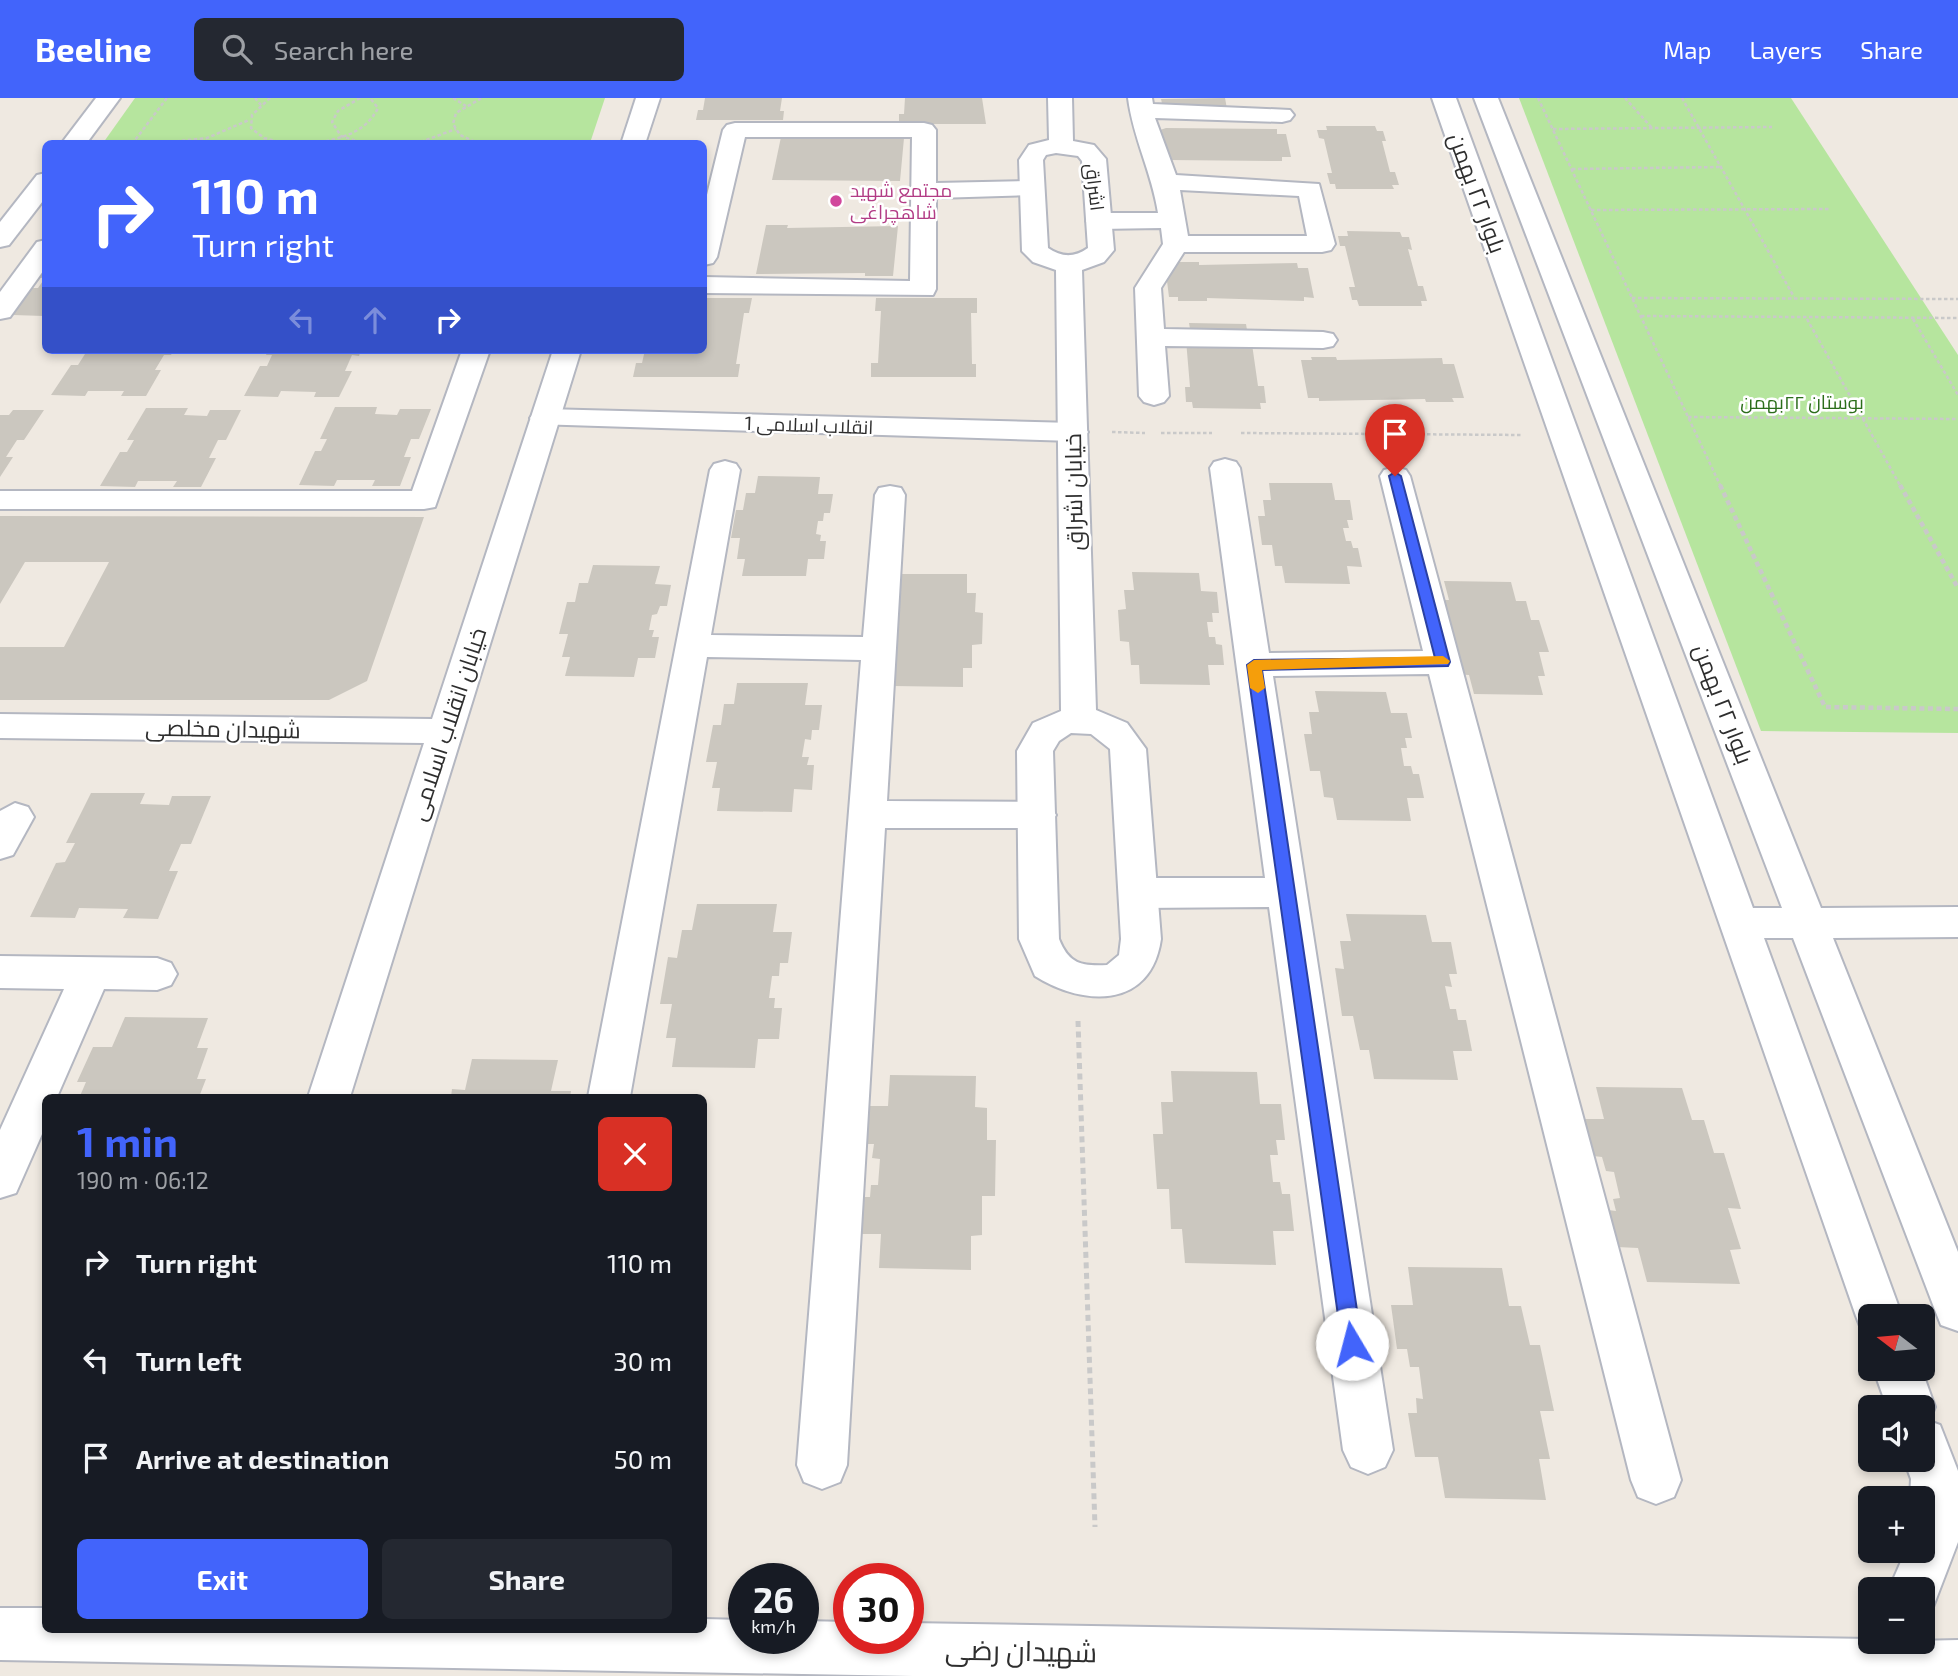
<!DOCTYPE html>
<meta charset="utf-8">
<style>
body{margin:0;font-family:"Exo 2",Cairo,sans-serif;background:#242831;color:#f1f3f6;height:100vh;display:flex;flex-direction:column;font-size:26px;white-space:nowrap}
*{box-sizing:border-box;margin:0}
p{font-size:23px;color:#9ea1a6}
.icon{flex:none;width:38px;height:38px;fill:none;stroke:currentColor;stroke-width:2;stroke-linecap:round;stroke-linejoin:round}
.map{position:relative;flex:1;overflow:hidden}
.panel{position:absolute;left:42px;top:996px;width:665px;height:539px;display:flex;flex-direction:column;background:#171b24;border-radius:10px;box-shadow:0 4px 10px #0003}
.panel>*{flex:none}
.banner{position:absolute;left:42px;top:42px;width:665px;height:214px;border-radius:10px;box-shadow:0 4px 10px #0003;background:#4264fb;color:#fff;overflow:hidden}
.needle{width:46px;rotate:286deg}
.buttons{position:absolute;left:1858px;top:1206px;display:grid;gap:14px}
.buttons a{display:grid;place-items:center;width:77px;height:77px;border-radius:10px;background:#171b24;box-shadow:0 4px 10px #0003;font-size:35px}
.speed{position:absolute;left:728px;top:1465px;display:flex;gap:14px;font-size:35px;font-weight:700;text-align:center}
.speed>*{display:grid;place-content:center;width:91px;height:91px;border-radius:50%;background:#171b24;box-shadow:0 4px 10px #0003;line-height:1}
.speed small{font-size:18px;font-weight:400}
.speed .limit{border:10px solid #d22;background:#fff;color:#111}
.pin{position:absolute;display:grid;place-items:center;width:60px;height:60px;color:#fff;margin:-72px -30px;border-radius:50% 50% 50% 0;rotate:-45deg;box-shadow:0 0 7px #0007}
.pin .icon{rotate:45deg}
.me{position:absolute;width:77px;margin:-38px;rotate:352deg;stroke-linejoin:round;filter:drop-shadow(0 0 5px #0008)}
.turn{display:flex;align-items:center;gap:24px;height:147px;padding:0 35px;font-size:32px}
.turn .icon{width:91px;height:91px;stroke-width:2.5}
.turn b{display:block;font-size:49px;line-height:60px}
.lanes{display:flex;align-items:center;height:66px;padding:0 35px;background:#0003;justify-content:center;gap:35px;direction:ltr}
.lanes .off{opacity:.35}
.round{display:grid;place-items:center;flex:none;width:74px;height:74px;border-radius:10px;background:#242831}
.overview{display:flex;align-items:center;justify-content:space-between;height:119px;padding:0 35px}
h1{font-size:42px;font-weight:700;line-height:52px;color:#4264fb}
.primary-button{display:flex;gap:14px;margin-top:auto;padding:14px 35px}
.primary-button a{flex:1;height:80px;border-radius:10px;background:#4264fb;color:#fff;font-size:28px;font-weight:700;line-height:80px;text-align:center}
.primary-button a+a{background:#242831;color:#f1f3f6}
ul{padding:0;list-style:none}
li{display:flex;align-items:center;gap:21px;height:98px;padding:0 35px}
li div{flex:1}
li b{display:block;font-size:26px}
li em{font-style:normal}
header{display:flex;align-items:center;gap:42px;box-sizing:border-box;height:98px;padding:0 35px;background:#4264fb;color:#fff}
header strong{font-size:33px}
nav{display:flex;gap:38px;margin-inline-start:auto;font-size:24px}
.search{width:490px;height:63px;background:#242831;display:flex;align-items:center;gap:18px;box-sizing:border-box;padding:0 24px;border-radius:10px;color:#9ea1a6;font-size:26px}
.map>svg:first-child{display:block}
</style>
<header>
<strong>Beeline</strong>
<div class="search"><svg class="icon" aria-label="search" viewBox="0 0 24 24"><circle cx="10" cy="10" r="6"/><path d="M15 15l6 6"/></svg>Search here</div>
<nav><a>Map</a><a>Layers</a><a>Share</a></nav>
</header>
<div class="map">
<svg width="1958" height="1578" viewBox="0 0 1958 1578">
<rect width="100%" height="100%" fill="#efe9e1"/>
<g fill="#b6e59e">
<path d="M135 0H605L590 45H103Z"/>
<path d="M1519 0H1791L1958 257V635L1761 633Z"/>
</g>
<g fill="#cbc7bf">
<path d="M705 0H782L780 13H784L783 22H696L698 12H703Z"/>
<path d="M905 0H982L986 26H899V16H904Z"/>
<path d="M1225 0 1227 11 1163 10 1161 1Z"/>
<path d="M1326 28H1375L1377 33H1383L1386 43H1382L1390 74H1395L1399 87H1392L1394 91H1336L1335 86H1330L1327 75H1332L1324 41 1319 40 1317 32H1327Z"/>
<path d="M1166 30 1277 31V36H1286L1291 59H1282V63L1169 62 1157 33Z"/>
<path d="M781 39 904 40 900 83 772 82Z"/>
<path d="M766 127H788L787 130 898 128 893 178H865V175L756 176Z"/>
<path d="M1347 133 1400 134 1402 139H1409L1412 152 1408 151 1418 188H1423L1427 203H1421L1422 208H1359L1357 202H1352L1349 189H1355L1345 148H1340L1338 138H1348Z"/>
<path d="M1175 164H1199V167L1297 165 1298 170H1308L1314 200 1304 199V203L1207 200V203H1178V199H1169L1165 167Z"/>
<path d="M46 171 44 218 13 217 32 190H38L45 180H39Z"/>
<path d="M704 200H752L749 215H744L736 266H740L738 279H633L636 265H642L645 252H704Z"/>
<path d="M876 200H977V215H971L972 266H976V279H871V265H878L881 213H875Z"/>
<path d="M1189 225 1246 226 1247 232H1255L1257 246H1252L1258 288H1264L1266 305H1260L1261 311 1193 310 1192 304H1186L1185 289H1190L1186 242H1180L1179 230 1190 231Z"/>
<path d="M80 252H174L171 257H164L155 272H161L146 298H121L124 293H88L85 298 51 297 71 267H78L85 256H78Z"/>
<path d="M268 252H361L359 258 352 257 345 273H352L339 299H314L316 294 281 293 278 299 244 298 260 268H267L272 257H266Z"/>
<path d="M1311 259H1336L1337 262 1442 260 1443 266H1454L1464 300H1452L1454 304H1426L1425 301 1319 303V300H1308L1301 262H1312Z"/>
<path d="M335 309H377L375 316 397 317 400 311H431L419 341H411L404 359H411L400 388H372L375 382H337L334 388 299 387 315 353H321L327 341H320Z"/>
<path d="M146 310H188L184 317 207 318 210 312H241L226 342H218L209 360H216L201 389H173L177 383H138L135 389 100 388 120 354H127L134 342H127Z"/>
<path d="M13 312H44L24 342H17L6 359H13L0 379V317H9Z"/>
<path d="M758 378 820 379 818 396H833L830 415H824L823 423H818L816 436 821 437 820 443H826L824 461H808L806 478H742L745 461H737L740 440H731L736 412H743L746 395H755Z"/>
<path d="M1269 385H1332L1335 402H1350L1353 422H1347L1349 430H1343L1346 443H1351L1353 450H1358L1362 469 1347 468 1350 486 1285 485 1282 468H1275L1272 447H1262L1258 418H1265L1263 402H1271Z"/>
<path d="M0 418H4L424 419 367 583 329 602H0V549H64L109 464H25L0 506Z"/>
<path d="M593 467 660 468 655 486 671 487 667 508H660L657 516 652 517 649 532H654L652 539H659L655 560H638L634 579 565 578 570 559H562L568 536H559L567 504H575L579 485H588Z"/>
<path d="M1132 474 1199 475 1201 493 1217 494 1219 515H1212L1213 524H1207L1209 539H1215L1216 546 1222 547 1224 567H1208L1210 587 1140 586 1139 567H1131L1129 544 1120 543 1118 512 1126 511 1124 492H1134Z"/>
<path d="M901 476H967V495H976L975 514 983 515 982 546 972 547V570H963V589L893 588 884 495H899Z"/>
<path d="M1444 483 1511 484 1516 503H1526L1531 522H1539L1549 554H1539L1545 578H1538L1543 597 1474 596 1469 577 1452 576 1451 548H1457L1453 533H1447L1433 502H1449Z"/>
<path d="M737 585H808L805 607H822L819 632H812L811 642 805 641 802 659H809L807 667H814L812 692 794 691 792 714 717 713 720 690H712L717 664H706L713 627H721L724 606H734Z"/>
<path d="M1315 593 1386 594 1391 615H1407L1412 640H1405L1407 650H1401L1404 668H1411L1413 676H1419L1424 700H1407L1411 723 1337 722 1333 700 1324 699 1320 673H1310L1304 636H1312L1309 614H1319Z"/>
<path d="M91 695H145L140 706 169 707 172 698H211L191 746H181L169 773H178L158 821 123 820 128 811 79 810 75 820 30 819 56 765 65 764 75 745H66Z"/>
<path d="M697 806H777L773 834H792L788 865H780L779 878H772L769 900H775L774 910H782L779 941H758L755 970 672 969 676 940H666L672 906H660L668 859 677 860 682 832H692Z"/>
<path d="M1346 816 1426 817 1432 844H1451L1457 876H1449L1452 889 1445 888 1450 911H1456L1458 922H1466L1472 953H1453L1458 982 1374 981 1369 952H1360L1353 918H1342L1335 870 1344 871 1340 843H1351Z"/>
<path d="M125 919 208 920 197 950H208L197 981H206L199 999 80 998 86 984H77L93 949H112Z"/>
<path d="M472 961 558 962 551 993H571L570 999H451L452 991 465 992Z"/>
<path d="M1171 973 1257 974 1260 1006H1281L1285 1042H1276L1278 1057H1270L1273 1084H1280L1282 1096H1290L1294 1133H1273L1276 1167 1185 1165 1182 1131H1171L1169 1091H1157L1153 1036H1163L1161 1004H1173Z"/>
<path d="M890 977 976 978 975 1009 987 1010V1042H996L995 1098H982V1137L971 1138V1172L879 1170 881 1136H858L861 1099H870L871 1087H878L880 1061 872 1060 874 1046H865L867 1008H888Z"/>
<path d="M1596 989 1682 990 1692 1022H1704L1714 1055H1724L1741 1111 1728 1110 1741 1151 1730 1152 1740 1186 1647 1184 1638 1150 1617 1149 1608 1112 1616 1113 1613 1101 1620 1100 1614 1074 1606 1073 1602 1059 1593 1058 1584 1021H1604Z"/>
<path d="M1408 1169 1502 1170 1509 1208H1521L1530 1247H1540L1554 1313H1540L1550 1361H1539L1546 1402 1445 1400 1438 1359H1415L1408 1315H1417L1416 1300 1423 1301 1419 1269H1410L1407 1251H1397L1391 1207H1413Z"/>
</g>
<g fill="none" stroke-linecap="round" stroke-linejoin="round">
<defs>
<g id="street">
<path d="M1128 0H1152L1153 6 1290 12 1294 17 1290 22 1282 24 1155 20 1176 77 1319 86 1335 146 1331 152 1322 154H1184L1161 190 1164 231 1323 234 1333 236 1337 242 1333 248 1323 250 1165 248 1169 298 1164 304 1154 307 1144 304 1139 298 1135 190 1163 146 1161 130 1099 131 1090 128 1086 123 1090 118 1099 115H1158C1152 75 1133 40 1128 0ZM1180 92 1299 98 1307 138H1188Z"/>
<path d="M735 25H924L932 27 936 32V85L1032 83 1041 85 1044 90 1041 95 1032 97 936 100V191L933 197 704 195V179L910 183 912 39H745L717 159 713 165 704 167V109L723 32 727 27Z"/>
<path d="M46 142V169L10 219 0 221V194L37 144Z"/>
<path d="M462 252H490L435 409 424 411H0V393H412Z"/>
<path d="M545 311 1073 325 1084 328 1088 334 1084 340 1073 343 535 326 530 320 535 314Z"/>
<path d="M1225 361 1236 364 1240 370 1269 555 1423 553 1380 378 1384 372 1395 369 1406 372 1410 378 1681 1382 1674 1399 1656 1406 1638 1399 1631 1382 1429 576 1273 578 1393 1352 1385 1369 1368 1376 1351 1369 1343 1352 1269 809 1138 810 1124 805 1119 795 1124 785 1138 780H1265L1210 370 1214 364Z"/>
<path d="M725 363 736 366 740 372 711 537 863 539 875 397 879 390 890 388 901 390 905 397 887 703 1037 704 1050 707 1056 717 1050 727 1037 730H885L847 1367 840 1384 822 1391 804 1384 797 1367 861 562 707 559 630 999H588L710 372 714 366Z"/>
<path d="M15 705 28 709 34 719 13 757 0 761V713Z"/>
<path d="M0 858 157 860 171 865 177 876 171 887 157 892 104 891 57 999H46V1027L16 1095 0 1100V1032L64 891 0 890Z"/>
</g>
<g id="secondary">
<path d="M96 0H120L86 46H61Z"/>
<path d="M636 0H660L645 46H621Z"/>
<path d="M1048 0H1072L1073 43 1094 47 1106 61 1114 152 1104 164 1082 172 1096 612 1127 625 1146 651 1161 841C1151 911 1084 909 1035 878L1019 841 1017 653 1033 625 1061 613 1056 172 1033 164 1022 153 1019 62 1029 47 1049 42ZM1056 55 1078 58 1082 63 1088 150C1074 160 1061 159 1048 150L1043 62 1046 57ZM1071 635 1091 636 1110 651 1121 841 1119 857 1107 867C1081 868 1069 866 1059 841L1053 653 1059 643Z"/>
<path d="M1432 0H1456L1753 810H1782L1474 0H1498L1821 810 1958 809V839L1833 840 1958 1154V1233L1941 1227 1935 1212 1793 840H1764L1902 1218H1871V1236L1862 1233 1856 1218Z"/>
<path d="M46 75V99L9 147 0 149V124L37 77Z"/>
<path d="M553 252H581L350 999H308L424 645 0 640V616L432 621Z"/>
<path d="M1873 1270H1921L1935 1309 1929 1323 1940 1327 1958 1373V1444L1933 1509 1923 1514V1491H1889L1906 1452H1923V1400H1910L1911 1381 1904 1362H1923V1309H1887Z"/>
<path d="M0 1510H46V1531H704V1521L744 1522V1540H803V1523L849 1524V1540H908V1525L1871 1541V1544L1958 1542V1578H913L0 1562Z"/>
</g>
</defs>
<use href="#street" stroke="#b4b7c1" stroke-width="4"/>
<use href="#secondary" stroke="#b4b7c1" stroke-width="4"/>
<g stroke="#c9c9c9" stroke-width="2.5" stroke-dasharray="3.5 2.5" stroke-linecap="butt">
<path d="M255 0 261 7"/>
<path d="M270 0 252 17 251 30 264 40 287 46"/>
<path d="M360 0 338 13 332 24 341 38 366 46"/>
<path d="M453 0 466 8"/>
<path d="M1538 0 1721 389"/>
<path d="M1625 0 1652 30"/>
<path d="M1682 0 1794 199"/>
<path d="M1553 31 1772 29"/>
<path d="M132 46 167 0"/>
<path d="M152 46 207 40 249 22"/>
<path d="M314 46C340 40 365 36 378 10L370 0"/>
<path d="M415 46 456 31"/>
<path d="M480 46 460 37 453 26 456 15 482 0"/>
<path d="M1572 71 1721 69"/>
<path d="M1591 112 1829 111"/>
<path d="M1632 200 1958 201"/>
<path d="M1641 218 1958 220"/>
<path d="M1807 221 1901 389"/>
<path d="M1913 221 1958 297"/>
<path d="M1688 319 1958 321"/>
<path d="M1112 334 1145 335"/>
<path d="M1161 335H1212"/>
<path d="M1241 335 1523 337"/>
</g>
<g stroke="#c9c9c9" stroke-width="4.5" stroke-dasharray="5 3.5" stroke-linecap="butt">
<path d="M1720 387 1825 609 1958 611"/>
<path d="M1900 387 1958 490"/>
</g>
<path stroke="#c9c9c9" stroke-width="5" stroke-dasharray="6 4.5" stroke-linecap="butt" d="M1078 923 1095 1429"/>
<use href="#street" fill="#fff" fill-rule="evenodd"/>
<use href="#secondary" fill="#fff" fill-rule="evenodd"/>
</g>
<path fill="#4264fb" stroke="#2b41a3" stroke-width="2" d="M1395 374 1401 378 1450 564 1448 568 1262 572 1362 1246 1359 1252 1352 1255 1345 1252 1342 1246 1247 567 1254 562 1435 560 1389 378Z"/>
<path fill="#f59e0b" d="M1443 558 1450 563 1448 566 1262 572 1265 590 1258 595 1250 590 1247 567 1254 562Z"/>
<circle fill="#d1479c" stroke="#fff" stroke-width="2.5" cx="836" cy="103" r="7"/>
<g text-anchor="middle" stroke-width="5" stroke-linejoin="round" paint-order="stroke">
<g font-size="19" fill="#2e2e2e" stroke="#fff">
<text transform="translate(1095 89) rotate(83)" y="7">اشراق</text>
<text transform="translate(809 327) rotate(2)" y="7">انقلاب اسلامی 1</text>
</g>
<g font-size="19" fill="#b23c85" stroke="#fff" text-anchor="start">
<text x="850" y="99">مجتمع شهید<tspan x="850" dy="22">شاهچراغی</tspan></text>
</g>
<g font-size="19" fill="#2c6e1b" stroke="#fff">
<text x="1802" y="311">بوستان ۲۲بهمن</text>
</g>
<g font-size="23" fill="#2e2e2e" stroke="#fff">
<text transform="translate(1477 95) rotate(70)" y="8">بلوار ۲۲ بهمن</text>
<text transform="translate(1074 394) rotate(-91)" y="8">خیابان اشراق</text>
<text transform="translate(1723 606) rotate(69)" y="8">بلوار ۲۲ بهمن</text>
<text transform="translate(448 626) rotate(-72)" y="8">خیابان انقلاب اسلامی</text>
<text transform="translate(223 631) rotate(1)" y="8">شهیدان مخلصی</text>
</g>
<g font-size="28" fill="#2e2e2e" stroke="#fff">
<text transform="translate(1021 1553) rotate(1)" y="10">شهیدان رضی</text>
</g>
</g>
</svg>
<div class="buttons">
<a><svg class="needle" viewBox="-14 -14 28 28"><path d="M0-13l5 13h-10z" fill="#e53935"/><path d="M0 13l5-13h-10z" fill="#9ea1a6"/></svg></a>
<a><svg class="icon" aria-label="sound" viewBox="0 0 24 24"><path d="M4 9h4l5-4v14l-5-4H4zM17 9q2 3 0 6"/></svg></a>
<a>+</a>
<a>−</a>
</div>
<div class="speed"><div>26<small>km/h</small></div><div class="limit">30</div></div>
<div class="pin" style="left:1395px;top:378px;background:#d93025"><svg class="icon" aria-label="arrive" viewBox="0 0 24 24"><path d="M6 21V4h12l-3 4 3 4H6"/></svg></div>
<svg class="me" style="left:1352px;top:1246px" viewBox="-20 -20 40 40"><circle r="19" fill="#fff"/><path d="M0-13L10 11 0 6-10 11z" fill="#4264fb"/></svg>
<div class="banner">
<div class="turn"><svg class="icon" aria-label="right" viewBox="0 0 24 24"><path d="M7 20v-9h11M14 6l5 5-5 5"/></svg><div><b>110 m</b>Turn right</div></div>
<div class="lanes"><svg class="icon off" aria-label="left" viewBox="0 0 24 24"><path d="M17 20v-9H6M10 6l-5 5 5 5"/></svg><svg class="icon off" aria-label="ahead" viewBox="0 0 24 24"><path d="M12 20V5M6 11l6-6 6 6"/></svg><svg class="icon" aria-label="right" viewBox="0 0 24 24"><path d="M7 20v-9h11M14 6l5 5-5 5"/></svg></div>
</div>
<section class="panel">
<div class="overview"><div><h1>1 min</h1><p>190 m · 06:12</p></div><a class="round" style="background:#d93025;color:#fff"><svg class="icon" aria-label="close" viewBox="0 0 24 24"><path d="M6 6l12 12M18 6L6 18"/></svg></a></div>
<ul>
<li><svg class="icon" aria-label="right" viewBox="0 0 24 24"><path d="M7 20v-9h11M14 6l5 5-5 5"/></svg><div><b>Turn right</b></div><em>110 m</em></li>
<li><svg class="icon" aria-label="left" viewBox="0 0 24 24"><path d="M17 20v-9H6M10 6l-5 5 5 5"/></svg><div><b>Turn left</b></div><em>30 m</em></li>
<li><svg class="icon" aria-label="arrive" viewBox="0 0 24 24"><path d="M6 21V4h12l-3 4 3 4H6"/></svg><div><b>Arrive at destination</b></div><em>50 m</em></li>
</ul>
<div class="primary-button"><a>Exit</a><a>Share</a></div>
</section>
</div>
